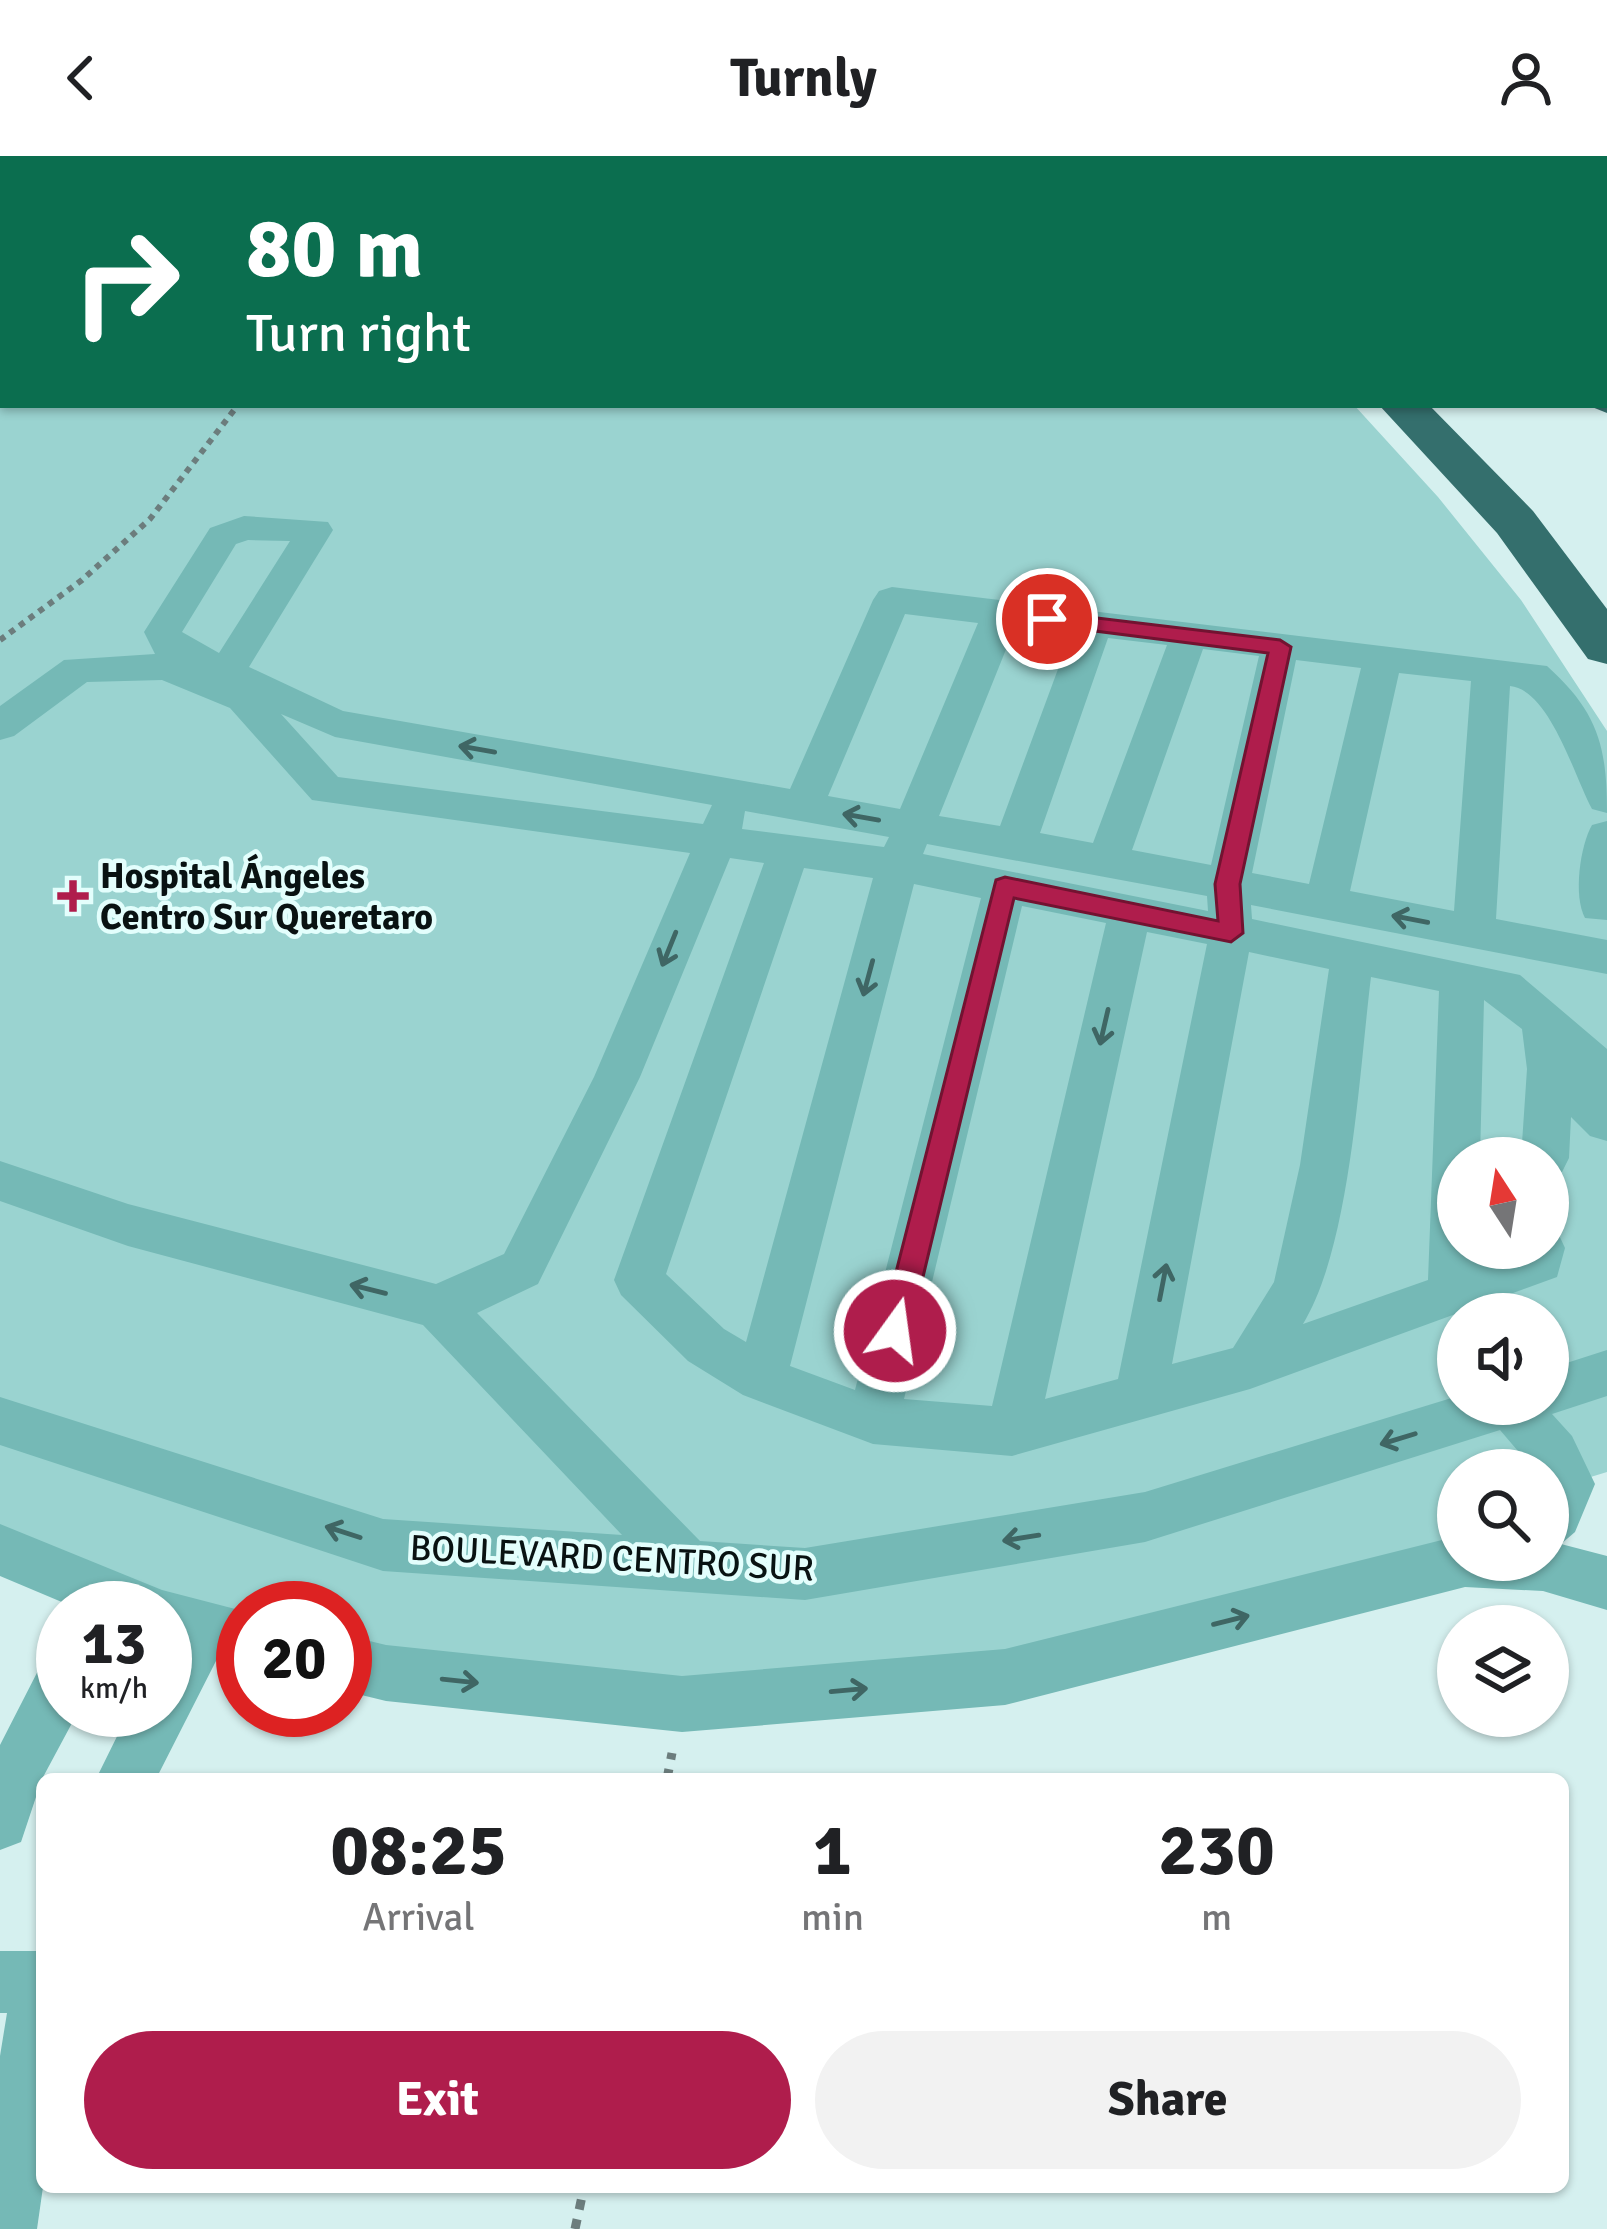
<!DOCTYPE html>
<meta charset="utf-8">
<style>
body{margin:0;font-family:Signika,sans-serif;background:#f2f2f2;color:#202124;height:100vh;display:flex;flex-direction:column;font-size:45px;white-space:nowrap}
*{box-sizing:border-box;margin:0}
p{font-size:39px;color:#757577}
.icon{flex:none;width:66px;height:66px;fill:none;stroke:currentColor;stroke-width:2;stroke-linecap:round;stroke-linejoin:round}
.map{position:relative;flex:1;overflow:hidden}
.sheet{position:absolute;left:36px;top:1617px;width:1533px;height:420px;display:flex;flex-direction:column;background:#fff;border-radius:18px;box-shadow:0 3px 9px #0004}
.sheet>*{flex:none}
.top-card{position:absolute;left:0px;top:0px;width:1608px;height:252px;box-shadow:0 3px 9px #0004;background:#0b6e4f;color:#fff;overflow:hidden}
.needle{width:78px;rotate:348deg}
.fabs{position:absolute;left:1437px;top:981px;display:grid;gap:24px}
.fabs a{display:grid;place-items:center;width:132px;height:132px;border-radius:50%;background:#fff;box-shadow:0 3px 9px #0004;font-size:60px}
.speed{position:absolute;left:36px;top:1425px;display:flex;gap:24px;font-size:60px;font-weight:700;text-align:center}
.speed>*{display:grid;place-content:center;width:156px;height:156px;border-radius:50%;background:#fff;box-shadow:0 3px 9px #0004;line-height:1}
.speed small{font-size:30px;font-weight:400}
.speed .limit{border:18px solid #d22;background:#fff;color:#111}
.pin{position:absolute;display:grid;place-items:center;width:102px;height:102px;color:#fff;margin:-51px;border:6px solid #fff;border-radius:50%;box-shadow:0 3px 12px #0007}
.me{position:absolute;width:132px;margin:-66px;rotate:14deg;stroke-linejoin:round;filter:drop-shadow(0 0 9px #0008)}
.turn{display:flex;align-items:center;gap:42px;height:252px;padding:0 48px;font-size:54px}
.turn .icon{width:156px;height:156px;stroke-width:2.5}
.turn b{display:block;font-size:84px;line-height:102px}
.eta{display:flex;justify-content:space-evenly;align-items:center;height:204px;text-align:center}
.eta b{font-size:72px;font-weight:700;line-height:84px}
.action{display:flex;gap:24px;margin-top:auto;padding:24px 48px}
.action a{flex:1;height:138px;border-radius:72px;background:#af1d4c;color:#fff;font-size:48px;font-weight:700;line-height:138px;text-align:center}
.action a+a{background:#f2f2f2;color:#202124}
header{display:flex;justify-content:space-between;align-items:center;height:156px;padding:0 48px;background:#fff;font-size:54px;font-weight:700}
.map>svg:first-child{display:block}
</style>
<header><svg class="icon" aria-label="back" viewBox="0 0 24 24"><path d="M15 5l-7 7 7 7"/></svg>Turnly<svg class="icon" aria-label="person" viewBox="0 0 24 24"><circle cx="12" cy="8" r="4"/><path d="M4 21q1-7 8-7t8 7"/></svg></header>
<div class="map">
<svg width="1607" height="2073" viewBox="0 0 1607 2073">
<rect width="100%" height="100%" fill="#d5f0ef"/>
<path fill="#9ad3d0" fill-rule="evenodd" d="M0 0 1061 3H3V249H1354L1438 341 1521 444 1607 575V1316L1548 1334V1314H1458V1404L1005 1521 682 1548 345 1507V1452H243V1483L0 1394ZM1458 1002H1548V1092H1458ZM1458 1158H1548V1248H1458Z"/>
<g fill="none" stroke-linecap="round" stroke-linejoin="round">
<path stroke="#6c7d7d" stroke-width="6" stroke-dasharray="6 6" stroke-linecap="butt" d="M0 484 82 424 150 363 238 249"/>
<g stroke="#6c7d7d" stroke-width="9" stroke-dasharray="10 10" stroke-linecap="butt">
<path d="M667 1623 672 1597"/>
<path d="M575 2073 584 2031"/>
</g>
<g fill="#75b9b6" fill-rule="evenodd">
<path d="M244 360 328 366 333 374 249 511 343 555 790 633 873 444 879 435 892 431 1547 510C1598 556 1607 590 1607 657L1592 653C1574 620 1550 534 1510 530L1496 763 1607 784V818L1251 749 1252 763 1520 819 1607 893V985L1590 980 1571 961 1569 1002 1562 1016 1548 1021V1002H1521L1527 913 1522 873 1484 844 1480 1002H1458V1092H1478V1107L1517 1092H1548V1073L1558 1077 1565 1092 1557 1121 1250 1233 1012 1300 873 1288 743 1239 688 1205 621 1139 614 1124 764 707 730 702 640 921 538 1128 477 1157 700 1385 805 1392 1145 1336 1458 1240V1248H1548V1213L1607 1194V1240L1552 1258 1572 1280 1595 1328 1575 1376 1561 1388 1607 1400V1454L1543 1435 1465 1431 1005 1549 682 1576 386 1545 345 1535V1479L386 1489 682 1520 1005 1493 1458 1380V1404H1548V1314H1534L1500 1274 1145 1386 805 1444 383 1415 0 1289V1241L383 1363 622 1379 423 1169 128 1090 0 1045V1005L128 1048 436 1128 504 1098 594 921 690 697 312 644 230 552 162 524 87 526 14 580 0 584V550L64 504 155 498 144 476 210 372ZM248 384 290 385 219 497 182 476 236 388ZM905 458 978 467 900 653 828 640ZM1015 471 1071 478 1000 670 939 660ZM1108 482 1167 489 1093 687 1040 677ZM1203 493 1259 500 1211 709 1132 694ZM1296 504 1361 512 1309 728 1252 717ZM1399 517 1471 525 1454 755 1350 735ZM281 558 335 581 712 649 703 668 338 621ZM745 655 889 681 884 691 742 673ZM927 688 1207 740 1208 755 923 698ZM804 712 873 722 746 1186 724 1173 666 1118ZM914 728 981 742 855 1234 790 1210ZM1022 750 1106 767 992 1250 904 1243ZM1147 776 1207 788 1118 1223 1045 1243ZM1249 796 1329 813 1300 1009 1274 1126 1233 1192 1172 1208ZM1371 821 1439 835 1428 1124 1303 1168C1351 1089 1359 917 1371 821Z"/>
<path d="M1607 665V764L1585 762C1573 740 1580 690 1592 669Z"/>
<path d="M0 1368 162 1434 243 1455V1511L217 1503 156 1623H96L130 1554H165V1452H76L0 1420Z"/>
<path d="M63 1497V1554H79L42 1623 21 1686 0 1694V1589L43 1505Z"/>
<path d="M0 1795H42L43 2031 37 2073H0V1900L7 1857H0Z"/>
</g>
<g fill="#346f6d" fill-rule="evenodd">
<path d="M1072 0H1116L1119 3H1075Z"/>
<path d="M1279 0H1322L1325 3H1282Z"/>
<path d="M1605 227H1607V257L1587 249H1605Z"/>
<path d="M1379 249H1429L1533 355 1607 453V508L1588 503 1497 377Z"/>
</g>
</g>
<defs><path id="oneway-shaft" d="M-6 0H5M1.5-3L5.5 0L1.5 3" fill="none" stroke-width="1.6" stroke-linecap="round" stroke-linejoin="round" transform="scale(3)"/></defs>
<g stroke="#3f6664">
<use href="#oneway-shaft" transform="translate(477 593) rotate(-170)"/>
<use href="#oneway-shaft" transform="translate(861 661) rotate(-170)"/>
<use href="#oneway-shaft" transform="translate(1410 763) rotate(-169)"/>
<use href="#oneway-shaft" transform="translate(669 793) rotate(112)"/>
<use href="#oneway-shaft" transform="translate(868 822) rotate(105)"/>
<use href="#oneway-shaft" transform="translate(1104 871) rotate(103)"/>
<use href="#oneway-shaft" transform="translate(1163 1126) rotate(-79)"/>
<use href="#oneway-shaft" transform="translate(368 1133) rotate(-166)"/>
<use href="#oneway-shaft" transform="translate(1398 1283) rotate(163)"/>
<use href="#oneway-shaft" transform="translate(343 1376) rotate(-162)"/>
<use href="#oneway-shaft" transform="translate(1021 1382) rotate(171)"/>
<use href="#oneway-shaft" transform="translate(1231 1464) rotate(-14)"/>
<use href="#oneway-shaft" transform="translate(460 1525) rotate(6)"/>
<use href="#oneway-shaft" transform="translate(849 1534) rotate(-5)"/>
</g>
<path fill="#af1d4c" stroke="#721331" stroke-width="3" d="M1047 456 1280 484 1291 491 1240 728 1243 777 1231 786 1014 742 910 1175 905 1184 895 1188 885 1184 881 1175 996 724 1005 721 1218 765 1215 728 1268 497 1040 468 1037 463Z"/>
<path fill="#af1d4c" stroke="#e3fefc" stroke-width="4.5" d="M67 722h12v12h12v12h-12v12h-12v-12h-12v-12h12z"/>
<g text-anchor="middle" stroke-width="9" stroke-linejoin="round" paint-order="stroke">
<g font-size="36" font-weight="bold" fill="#091212" stroke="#e3fefc" text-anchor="start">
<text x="100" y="732">Hospital Ángeles<tspan x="100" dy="41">Centro Sur Queretaro</tspan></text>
</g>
<g font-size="36" fill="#091212" stroke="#e3fefc">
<text transform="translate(612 1401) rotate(3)" y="13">BOULEVARD CENTRO SUR</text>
</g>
</g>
</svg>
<div class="fabs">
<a><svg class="needle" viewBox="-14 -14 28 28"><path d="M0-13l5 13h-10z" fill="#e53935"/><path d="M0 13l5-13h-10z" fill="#757577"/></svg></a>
<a><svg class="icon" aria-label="sound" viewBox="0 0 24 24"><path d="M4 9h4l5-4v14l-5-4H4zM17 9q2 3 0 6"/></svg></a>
<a><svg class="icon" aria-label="search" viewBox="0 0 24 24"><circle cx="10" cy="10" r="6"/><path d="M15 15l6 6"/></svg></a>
<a><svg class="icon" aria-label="layers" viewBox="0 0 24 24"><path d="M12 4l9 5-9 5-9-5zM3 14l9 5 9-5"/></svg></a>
</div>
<div class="speed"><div>13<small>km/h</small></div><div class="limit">20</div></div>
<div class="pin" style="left:1047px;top:463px;background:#d93025"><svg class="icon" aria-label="arrive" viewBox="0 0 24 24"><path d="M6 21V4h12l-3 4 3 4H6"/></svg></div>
<svg class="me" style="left:895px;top:1175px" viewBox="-20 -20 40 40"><circle r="17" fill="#af1d4c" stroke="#fff" stroke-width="3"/><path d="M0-11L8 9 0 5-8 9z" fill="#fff"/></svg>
<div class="top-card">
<div class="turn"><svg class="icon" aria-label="right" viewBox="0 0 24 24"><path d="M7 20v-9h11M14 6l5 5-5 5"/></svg><div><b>80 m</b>Turn right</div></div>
</div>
<section class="sheet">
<div class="eta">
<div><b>08:25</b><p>Arrival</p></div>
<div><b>1</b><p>min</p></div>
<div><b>230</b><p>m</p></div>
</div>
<div class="action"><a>Exit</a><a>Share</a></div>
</section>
</div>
